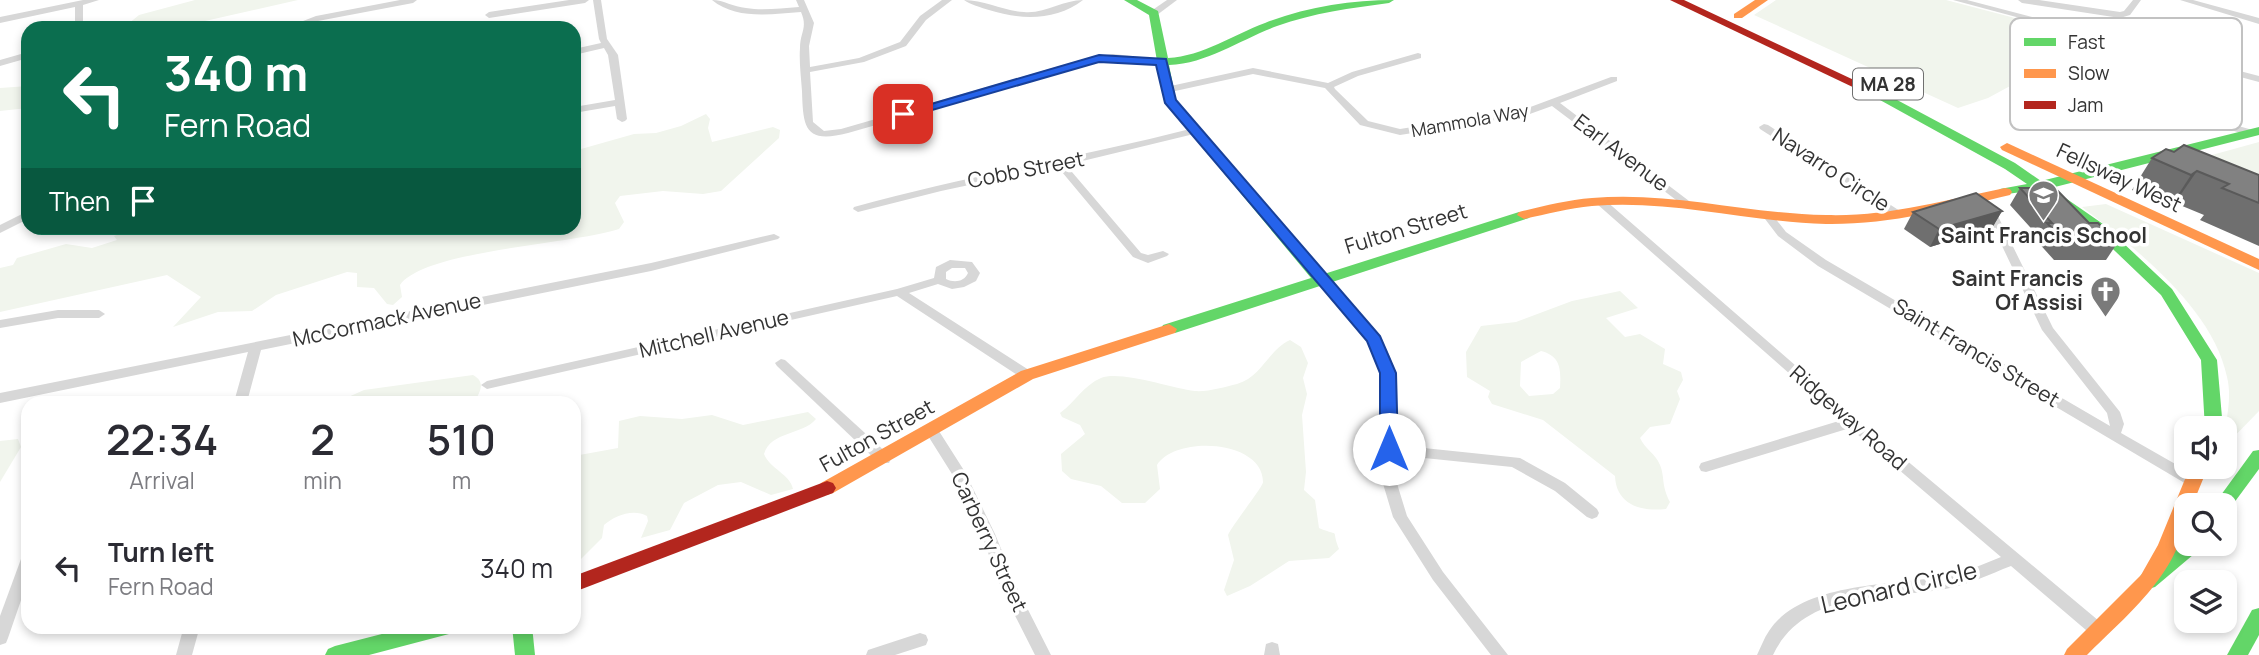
<!DOCTYPE html>
<style>
body{margin:0;font-family:Manrope,sans-serif;background:#f2f2f3;color:#2b2b33;height:100vh;display:flex;flex-direction:column;font-size:26px;white-space:nowrap}
*{box-sizing:border-box;margin:0}
p{font-size:23px;color:#7c7c81}
.icon{flex:none;width:38px;height:38px;fill:none;stroke:currentColor;stroke-width:2;stroke-linecap:round;stroke-linejoin:round}
.map{position:relative;flex:1;overflow:hidden}
.drawer{position:absolute;left:21px;top:396px;width:560px;height:238px;display:flex;flex-direction:column;background:#fff;border-radius:21px;box-shadow:0 4px 10px #0003}
.drawer>*{flex:none}
.guide{position:absolute;left:21px;top:21px;width:560px;height:214px;border-radius:21px;box-shadow:0 4px 10px #0003;background:#0b6e4f;color:#fff;overflow:hidden}
.fabs{position:absolute;left:2174px;top:416px;display:grid;gap:14px}
.fabs a{display:grid;place-items:center;width:63px;height:63px;border-radius:14px;background:#fff;box-shadow:0 4px 10px #0003;font-size:35px}
.pin{position:absolute;display:grid;place-items:center;width:60px;height:60px;color:#fff;margin:-30px;border-radius:14px;box-shadow:0 4px 10px #0006}
.me{position:absolute;width:77px;margin:-38px;rotate:0deg;stroke-linejoin:round;filter:drop-shadow(0 0 5px #0008)}
.turn{display:flex;align-items:center;gap:24px;height:147px;padding:0 28px;font-size:32px}
.turn .icon{width:91px;height:91px;stroke-width:2.5}
.turn b{display:block;font-size:49px;line-height:60px}
.then{display:flex;align-items:center;height:66px;padding:0 28px;background:#0003;gap:14px;font-size:26px}
.eta{display:flex;justify-content:space-evenly;align-items:center;height:119px;text-align:center}
.eta b{font-size:42px;font-weight:600;line-height:49px}
ul{padding:0;list-style:none}
li{display:flex;align-items:center;gap:21px;height:105px;padding:0 28px}
li div{flex:1}
li b{display:block;font-size:26px}
li em{font-style:normal}
.map>svg:first-child{display:block}
</style>
<div class="map">
<svg width="2259" height="655" viewBox="0 0 2259 655">
<rect width="100%" height="100%" fill="#fff"/>
<g fill="#f1f5ed" fill-rule="evenodd">
<path d="M195 0H298L205 21V28H110L128 24 139 15Z"/>
<path d="M1776 0H1946L2114 44 2012 85 1988 98 1958 108 1754 15Z"/>
<path d="M28 86V108L0 111V88Z"/>
<path d="M706 114 710 119 708 128 712 142 773 127 780 130 779 138 721 191 703 194 663 191 620 196 615 203 624 222 619 229C575 244 424 250 400 285L402 297 393 305 387 304 374 288 357 287V273L347 272 276 295 252 311 218 312 173 327 201 297 167 275 0 312V268L13 265 17 258 66 244 92 248 117 240 114 236 133 229 574 228V151L634 134 656 133 681 126Z"/>
<path d="M2259 142V181L2201 158Z"/>
<path d="M2106 204 2259 273V411L2224 447C2224 423 2233 401 2227 377 2213 308 2135 248 2082 207Z"/>
<path d="M1620 291 1638 308 1606 318 1625 337 1640 334 1665 349 1663 364 1681 372 1683 380 1677 391 1680 399 1670 424 1650 427 1640 438C1645 449 1655 453 1660 465 1665 477 1661 485 1670 502L1666 509C1640 512 1616 504 1615 476L1543 420 1492 404 1488 397 1490 391 1467 377 1466 352 1481 326 1516 322 1572 301ZM1541 351C1561 356 1561 370 1560 388L1553 394 1529 396 1520 386 1521 362Z"/>
<path d="M1290 340 1301 347 1308 363 1303 378 1307 394 1302 415 1306 472 1304 490 1315 500 1319 528C1343 538 1330 526 1339 549L1329 558 1289 561 1250 586 1227 596 1224 590 1234 560 1228 535C1233 524 1263 487 1263 482 1263 440 1176 435 1157 465L1160 489 1145 503H1122L1101 486 1071 479 1062 471 1061 454 1085 434 1080 425 1062 417 1060 413C1075 402 1084 385 1101 378 1120 370 1171 388 1195 391 1208 392 1225 387 1237 384 1262 377 1268 350 1290 340Z"/>
<path d="M473 375C487 383 479 392 475 402H337L364 390Z"/>
<path d="M808 412 816 419C803 435 771 431 764 454 770 469 790 474 793 489L771 495 741 482 718 485 684 503 670 530 641 538 648 521 647 516C633 508 614 516 604 525L602 538 574 566V456L618 448 619 421 640 416 682 419 712 415 743 425Z"/>
<path d="M18 439 21 447 0 482V441Z"/>
</g>
<g fill="none" stroke-linecap="round" stroke-linejoin="round">
<g fill="#d7d7d7" fill-rule="evenodd">
<path d="M83 0H99L83 5V28H75V7L0 23V17Z"/>
<path d="M400 0H417L413 3 318 21 298 28H285L316 16Z"/>
<path d="M569 0H589L585 3 489 18 485 15 489 12Z"/>
<path d="M593 0H601L607 39 618 55 627 119 625 121 622 122 617 119 615 106 574 113V107L615 100 608 55 604 48 574 55V49L601 43 599 39Z"/>
<path d="M712 0C724 0 733 7 746 8 763 11 781 8 799 7L796 0H804L814 23 809 46 810 67 859 58 900 42 920 16 942 0H952L926 20 906 46 864 62 810 72 813 122 824 131 841 129 1094 56 1113 54 1161 59 1166 62 1161 65 1113 60 1095 62 848 133C805 144 803 128 802 91 801 77 799 62 800 48 800 32 808 28 801 12 771 14 736 20 712 0Z"/>
<path d="M964 0C985 0 1003 11 1024 12 1045 14 1063 0 1083 0 1056 21 1020 20 989 10 980 7 971 5 964 0Z"/>
<path d="M1167 0H1177L1157 15H1151V11Z"/>
<path d="M1953 0H1967L2259 76V82Z"/>
<path d="M2018 0H2039L2120 12 2124 11 2133 0H2141L2130 15 2120 18 2022 3Z"/>
<path d="M2180 0H2193L2259 18V24Z"/>
<path d="M28 52V58L0 66V60Z"/>
<path d="M1418 53 1421 54V58L1358 76 1334 87 1335 89 1368 121 1400 129 1525 109 1611 77H1617V81L1560 103 1693 204 1688 207 1684 206 1552 106 1527 115 1400 135 1360 125 1325 88 1253 74 1166 93 1161 90 1166 87 1253 68 1328 83 1352 72Z"/>
<path d="M2053 73 2256 131 2257 133 2252 136 2248 135 2050 78 2048 76Z"/>
<path d="M1764 124 1768 125 1903 213 1902 215H1894L1760 129 1759 127Z"/>
<path d="M1194 128 1198 129V133L1066 165 1141 253 1148 255 1163 251 1169 254 1167 256 1148 263 1133 257 1057 166 941 191 858 212 853 209 854 207C966 176 1081 157 1194 128Z"/>
<path d="M1601 199 1605 200 1857 419 2105 626 2107 631 2105 636 2099 638 2093 636 2011 566C1990 574 1968 585 1945 589 1884 600 1805 589 1773 655H1757C1761 647 1764 638 1769 631 1802 581 1894 586 1945 576 1965 573 1983 564 2001 557L1850 428 1706 472 1701 471 1699 467 1701 463 1842 420 1597 204 1596 202 1597 200Z"/>
<path d="M1989 205 1994 208 2053 328 2120 412 2124 424 2121 433 2198 477 2200 481 2198 485 2193 486 2188 485 1818 266 1778 236 1762 215 1763 213H1771L1786 232 1826 260 2110 426 2107 413 2042 330 1984 208Z"/>
<path d="M28 211V219L0 233V225Z"/>
<path d="M774 234 780 237 778 239 651 271 261 350 247 402H234L248 352 0 403V393L651 263Z"/>
<path d="M950 260 972 262 980 273 976 281 964 287 952 289 938 284 909 293 1032 372 1033 375 1032 378H1022L897 296 487 389 481 385 487 381 897 289 934 278 936 267ZM952 268H965L968 273C964 282 954 283 946 279V272Z"/>
<path d="M1320 275 1324 276C1345 300 1379 328 1390 357 1398 376 1395 423 1395 445L1520 458 1565 483 1597 509 1599 513 1597 517 1592 519 1587 517 1555 491 1512 467 1395 455V477L1407 516 1443 572 1508 655H1491L1433 580 1393 517 1381 477 1382 403 1379 359 1370 342 1316 282 1314 279 1316 276Z"/>
<path d="M58 310H99L105 314 99 318H58L0 328V320Z"/>
<path d="M781 359 785 360 889 455 891 459 889 463H879L777 366 775 363Z"/>
<path d="M932 426 937 428 965 472 995 534 1018 590 1051 655H1035L1002 590 981 534 952 474 925 431 927 428Z"/>
<path d="M28 553V580L8 638 6 643 0 645V616L21 559 23 555Z"/>
<path d="M184 626H200L192 655H176Z"/>
<path d="M920 633 926 635 928 640 926 645 895 655H866L868 650Z"/>
<path d="M1272 642 1278 644 1280 655H1264L1266 644Z"/>
</g>
<g fill="#63d668" fill-rule="evenodd">
<path d="M1124 0H1137L1158 11 1168 58C1203 56 1233 35 1265 23 1306 7 1351 0 1394 0L1389 3C1351 8 1313 13 1277 26 1241 39 1209 63 1169 65L1176 100 1324 274 1519 212H1529L1531 215 1529 218 1175 333H1163L1161 329 1163 325 1311 278 1164 101 1149 15Z"/>
<path d="M1884 93 2015 163 2041 181 2259 127V135L2051 188 2103 224 2172 289 2217 360 2223 429H2205L2201 360 2161 295 2093 230 2036 190 2000 195 1998 192 2000 189 2027 184 2005 169 1880 100V94Z"/>
<path d="M2259 450V469L2228 511 2224 512V506H2213L2253 451Z"/>
<path d="M2186 539V544H2202L2200 549 2155 587 2148 589 2141 587 2138 581 2141 575Z"/>
<path d="M2259 608V635L2248 655H2227L2252 610Z"/>
<path d="M413 626H459L456 632 449 634 369 655H325L328 649 335 646Z"/>
<path d="M512 626H532L535 655H515Z"/>
</g>
<g fill="#ff974d" fill-rule="evenodd">
<path d="M1755 0H1768L1742 18H1734V14Z"/>
<path d="M2007 143 2259 259V270L2002 150 2000 147Z"/>
<path d="M2005 188 2010 189 2012 192 2010 195C1951 209 1887 225 1826 224 1748 222 1670 199 1592 206 1569 208 1547 214 1524 219L1517 215 1519 212C1543 206 1567 200 1592 198 1671 191 1748 214 1826 215 1886 217 1946 200 2005 188Z"/>
<path d="M1169 324 1177 329 1175 333 1033 379 833 493 827 495 821 493 818 488 821 483 1021 371Z"/>
<path d="M2190 467H2208L2192 506H2186C2186 568 2128 614 2087 655H2064L2067 649 2141 575 2158 545Z"/>
</g>
<g fill="#b3261e" fill-rule="evenodd">
<path d="M1670 0H1684L1890 97 1888 100H1880Z"/>
<path d="M827 481 833 483 836 488 833 493 574 592V576Z"/>
</g>
</g>
<g fill="#6f6f6f">
<path d="M2174 152 2259 175V246L2200 220 2204 215 2175 203 2170 207 2132 190 2152 158Z"/>
<path d="M2020 188 2118 242 2106 260H2054L2036 240 2038 236 2010 205Z"/>
<path d="M2002 211 1992 228 1930 247 1904 229 1913 212Z"/>
</g>
<g fill="#5a5a5a">
<path d="M2197 171 2175 203 2170 207 2191 175Z"/>
<path d="M2002 211 1992 228 1930 247 1939 229Z"/>
</g>
<g fill="#818181" stroke="#5a5a5a" stroke-width="2">
<path d="M2184 145 2259 175V203L2222 188 2229 184 2197 171 2191 175 2152 158 2166 149 2174 152Z"/>
<path d="M2020 188H2055L2089 223H2098L2118 242H2065L2047 223H2052Z"/>
<path d="M1976 193 2002 211 1939 229 1913 212Z"/>
</g>
<path fill="#2563eb" stroke="#184099" stroke-width="2" d="M1099 55 1166 59 1176 100 1380 336 1396 373 1398 449 1396 454H1383L1380 449V373L1367 341 1165 103 1156 65 1099 62 908 117 897 114Z"/>
<defs>
<symbol id="school-pin" viewBox="-11 -11 22 30"><path d="M0 17L-7.5 6A9.5 9.5 0 1 1 7.5 6Z" fill="#7a7a7a" stroke="#fff"/><path d="M0-5L7-2L0 1L-7-2ZM-4 1L0 2.5L4 1V4Q0 6-4 4Z" fill="#fff"/></symbol>
<symbol id="church-pin" viewBox="-11 -11 22 30"><path d="M0 17L-7.5 6A9.5 9.5 0 1 1 7.5 6Z" fill="#7a7a7a" stroke="#fff"/><path d="M-1.2-6h2.4v3.5h3.3v2.4h-3.3V6h-2.4V-.1h-3.3v-2.4h3.3Z" fill="#fff"/></symbol>
</defs>
<g fill-rule="evenodd">
<use href="#school-pin" x="2026" y="178" width="35" height="47"/>
<use href="#church-pin" x="2088" y="274" width="35" height="47"/>
</g>
<g text-anchor="middle" stroke-width="7" stroke-linejoin="round" paint-order="stroke">
<g font-size="18" fill="#333" stroke="#fff">
<text transform="translate(1470 121) rotate(-10)" y="6">Mammola Way</text>
</g>
<rect fill="#fff" stroke="#707070" stroke-width="2" x="1853" y="68.5" width="70" height="31" rx="5"/>
<g font-size="19" font-weight="bold" fill="#333">
<text x="1888" y="91">MA 28</text>
</g>
<g font-size="21" fill="#333" stroke="#fff">
<text transform="translate(1621 153) rotate(37)" y="7">Earl Avenue</text>
<text transform="translate(1026 170) rotate(-11)" y="7">Cobb Street</text>
<text transform="translate(1831 170) rotate(33)" y="7">Navarro Circle</text>
<text transform="translate(2119 178) rotate(25)" y="7">Fellsway West</text>
<text transform="translate(1406 229) rotate(-17)" y="7">Fulton Street</text>
<text transform="translate(387 320) rotate(-12)" y="7">McCormack Avenue</text>
<text transform="translate(714 334) rotate(-13)" y="7">Mitchell Avenue</text>
<text transform="translate(1976 353) rotate(31)" y="7">Saint Francis Street</text>
<text transform="translate(1848 418) rotate(41)" y="7">Ridgeway Road</text>
<text transform="translate(877 436) rotate(-29)" y="7">Fulton Street</text>
<text transform="translate(989 542) rotate(65)" y="7">Carberry Street</text>
</g>
<g font-size="21" font-weight="bold" fill="#333" stroke="#fff">
<text x="2044" y="243">Saint Francis School</text>
<text x="2083" y="286" text-anchor="end">Saint Francis<tspan x="2083" dy="24">Of Assisi</tspan></text>
</g>
<g font-size="24" fill="#333" stroke="#fff">
<text transform="translate(1899 588) rotate(-13)" y="8">Leonard Circle</text>
</g>
</g>
<rect x="2010" y="18" width="232" height="112" rx="10" fill="#fff" stroke="#c2c2c2" stroke-width="2"/>
<rect x="2024" y="38" width="32" height="8" fill="#63d668"/>
<rect x="2024" y="69" width="32" height="9" fill="#ff974d"/>
<rect x="2024" y="101" width="32" height="8" fill="#b3261e"/>
<g font-size="19" fill="#333">
<text x="2068" y="49">Fast</text>
<text x="2068" y="80">Slow</text>
<text x="2068" y="112">Jam</text>
</g>
</svg>
<div class="fabs">
<a><svg class="icon" aria-label="sound" viewBox="0 0 24 24"><path d="M4 9h4l5-4v14l-5-4H4zM17 9q2 3 0 6"/></svg></a>
<a><svg class="icon" aria-label="search" viewBox="0 0 24 24"><circle cx="10" cy="10" r="6"/><path d="M15 15l6 6"/></svg></a>
<a><svg class="icon" aria-label="layers" viewBox="0 0 24 24"><path d="M12 4l9 5-9 5-9-5zM3 14l9 5 9-5"/></svg></a>
</div>
<div class="pin" style="left:903px;top:114px;background:#d93025"><svg class="icon" aria-label="arrive" viewBox="0 0 24 24"><path d="M6 21V4h12l-3 4 3 4H6"/></svg></div>
<svg class="me" style="left:1389px;top:449px" viewBox="-20 -20 40 40"><circle r="19" fill="#fff"/><path d="M0-13L10 11 0 6-10 11z" fill="#2563eb"/></svg>
<div class="guide">
<div class="turn"><svg class="icon" aria-label="left" viewBox="0 0 24 24"><path d="M17 20v-9H6M10 6l-5 5 5 5"/></svg><div><b>340 m</b>Fern Road</div></div>
<div class="then">Then<svg class="icon" aria-label="arrive" viewBox="0 0 24 24"><path d="M6 21V4h12l-3 4 3 4H6"/></svg></div>
</div>
<section class="drawer">
<div class="eta">
<div><b>22:34</b><p>Arrival</p></div>
<div><b>2</b><p>min</p></div>
<div><b>510</b><p>m</p></div>
</div>
<ul>
<li><svg class="icon" aria-label="left" viewBox="0 0 24 24"><path d="M17 20v-9H6M10 6l-5 5 5 5"/></svg><div><b>Turn left</b><p>Fern Road</p></div><em>340 m</em></li>
</ul>
</section>
</div>
